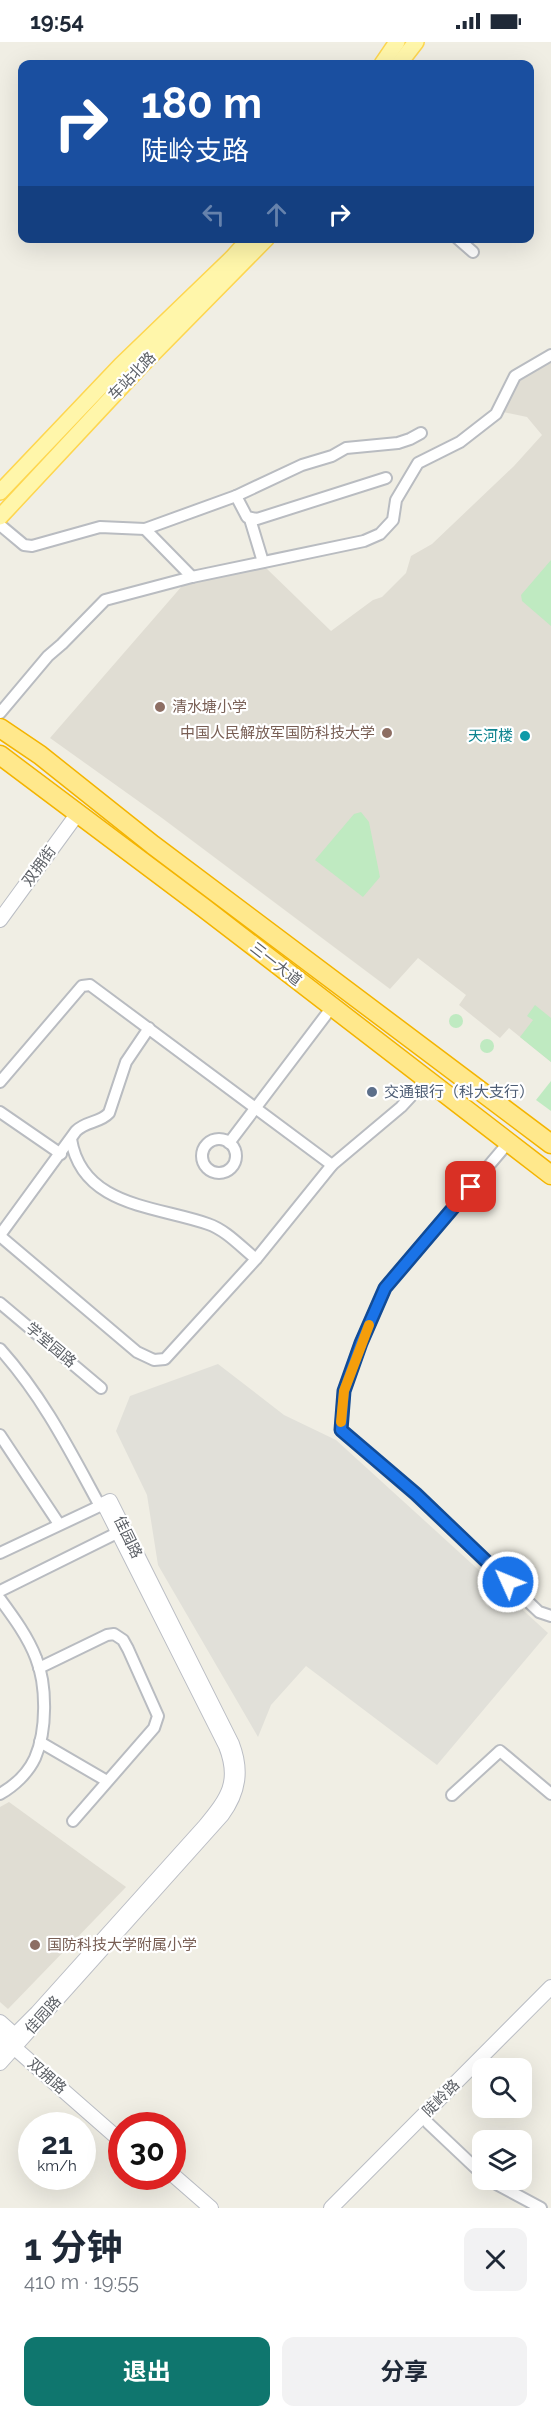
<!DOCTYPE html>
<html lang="zh">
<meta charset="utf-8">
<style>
body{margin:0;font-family:Raleway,"Noto Sans SC",sans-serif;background:#f2f2f3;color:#1f2937;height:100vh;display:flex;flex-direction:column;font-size:22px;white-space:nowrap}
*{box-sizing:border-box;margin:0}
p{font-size:20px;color:#747a83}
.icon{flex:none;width:33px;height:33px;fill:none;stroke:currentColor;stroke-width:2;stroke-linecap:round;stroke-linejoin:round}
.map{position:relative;height:2166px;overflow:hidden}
.sheet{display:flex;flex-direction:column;background:#fff;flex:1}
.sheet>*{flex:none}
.banner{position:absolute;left:18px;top:18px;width:516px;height:183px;border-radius:12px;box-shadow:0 6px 24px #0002;background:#1a4fa0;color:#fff;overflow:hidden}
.tools{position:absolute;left:472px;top:2016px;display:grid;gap:12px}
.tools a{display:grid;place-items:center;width:60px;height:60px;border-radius:12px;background:#fff;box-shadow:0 6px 24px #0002;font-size:30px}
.speed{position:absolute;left:18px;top:2070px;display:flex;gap:12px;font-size:30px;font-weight:700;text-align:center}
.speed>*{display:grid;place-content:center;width:78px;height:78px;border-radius:50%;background:#fff;box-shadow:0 6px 24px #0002;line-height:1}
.speed small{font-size:15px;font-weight:400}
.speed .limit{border:9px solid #d22;background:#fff;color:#111}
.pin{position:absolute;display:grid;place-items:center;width:51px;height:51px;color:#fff;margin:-26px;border-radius:12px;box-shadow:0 3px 9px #0006}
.me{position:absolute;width:66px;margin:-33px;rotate:314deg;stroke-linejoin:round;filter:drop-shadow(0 0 4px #0008)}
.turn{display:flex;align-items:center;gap:21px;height:126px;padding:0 24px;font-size:27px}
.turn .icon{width:78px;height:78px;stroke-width:2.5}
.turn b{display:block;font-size:42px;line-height:51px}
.lanes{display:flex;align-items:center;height:57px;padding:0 24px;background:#0003;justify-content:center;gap:30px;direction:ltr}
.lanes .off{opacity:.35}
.round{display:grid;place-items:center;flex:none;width:63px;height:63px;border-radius:12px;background:#f2f2f3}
.head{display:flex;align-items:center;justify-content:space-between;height:102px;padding:0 24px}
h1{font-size:36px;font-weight:700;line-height:45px}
.primary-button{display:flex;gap:12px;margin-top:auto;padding:12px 24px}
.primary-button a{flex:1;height:69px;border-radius:12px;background:#0f766e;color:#fff;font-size:24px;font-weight:700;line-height:69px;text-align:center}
.primary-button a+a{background:#f2f2f3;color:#1f2937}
.status{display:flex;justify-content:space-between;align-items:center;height:42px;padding:0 30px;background:#fff;direction:ltr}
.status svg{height:16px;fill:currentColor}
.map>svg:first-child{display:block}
</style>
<div class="status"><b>19:54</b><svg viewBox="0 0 49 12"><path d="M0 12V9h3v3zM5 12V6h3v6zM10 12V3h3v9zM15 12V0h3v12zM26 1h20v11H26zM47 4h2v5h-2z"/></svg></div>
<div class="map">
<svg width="551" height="2166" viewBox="0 0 551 2166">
<rect width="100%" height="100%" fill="#f0eee4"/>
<path fill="#e1e0d9" d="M218 1322 284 1373 336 1398 548 1591 437 1723 306 1624 271 1663 258 1695 158 1523 147 1453 116 1389 130 1354Z"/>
<g fill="#e0ddd3">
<path d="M551 317V1020L509 986 500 996 459 963 466 953 418 916 390 947 162 776 50 696 182 544 265 525 331 589 373 558 382 555 406 531 411 514 432 502 514 424 542 393 527 375 503 370 515 339Z"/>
<path d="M9 1760 126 1845 8 1967 0 1960V1765Z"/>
</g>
<g fill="#bfeac1">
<path d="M551 518V584L522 559 521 553Z"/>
<path d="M361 770 369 780 380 835 363 855 315 818 354 772Z"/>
<path d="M535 963 551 976V1020L520 995 533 978 527 974Z"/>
<circle cx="456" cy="979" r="7"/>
<circle cx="487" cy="1004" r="7"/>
<path d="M551 1039V1069L536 1058Z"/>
</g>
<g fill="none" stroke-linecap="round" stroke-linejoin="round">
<defs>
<g id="street">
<path d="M457 196 473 210"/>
<path d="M236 454 302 423 332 414 346 406 398 401 410 397 421 391"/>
<path d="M250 477 263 520"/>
<path d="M0 483 24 503 32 504 100 485 145 487 236 454 247 475 257 477 386 436"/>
<path d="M145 487 192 535"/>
<path d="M0 671 48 614 62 602 105 558 192 535 364 499 380 492 393 478 396 458 418 421 460 400 496 372 515 334 551 313"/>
<path d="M0 1040 82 944 90 943 332 1123"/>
<path d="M0 1070 61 1112"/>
<path d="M71 1097C82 1165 157 1164 208 1182 226 1188 241 1205 256 1217"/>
<circle cx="219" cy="1114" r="17"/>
<path d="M229 1101 332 965"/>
<path d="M508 1101 385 1246 361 1301 344 1349 341 1388 416 1453 539 1570 551 1574"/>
<path d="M0 1193 76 1089C86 1079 100 1081 109 1071L126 1020 149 986"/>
<path d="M0 1194 137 1310 154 1318 165 1317 256 1217 332 1123 401 1065 426 1038"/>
<path d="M0 1261 101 1346"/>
<path d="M0 1307C43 1355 69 1407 100 1464"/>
<path d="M0 1393 59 1482"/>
<path d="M0 1511 104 1462"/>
<path d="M0 1549 123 1488"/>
<path d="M0 1557C14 1576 28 1595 36 1616 47 1643 47 1689 35 1716 28 1731 14 1744 0 1752"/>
<path d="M39 1626 107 1593 114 1592 123 1598 128 1607 158 1674 154 1686 73 1779"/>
<path d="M40 1700 107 1739"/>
<path d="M452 1753 500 1709 551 1752"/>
<path d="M428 2081 483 2133"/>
<path d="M489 2138 541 2166"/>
</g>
<g id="secondary">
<path d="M0 878 78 771"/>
<path d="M0 1980 19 1997"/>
<path d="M0 1993 122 2100"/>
<path d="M0 2008 37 1971 205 1784C228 1756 240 1740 226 1704L104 1462 110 1459 232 1702C242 1728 239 1750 222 1773L0 2021"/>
<path d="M172 2132 211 2166"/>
<path d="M331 2166 551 1945"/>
</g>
<g id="primary">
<path d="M382 22 397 0"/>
<path d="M399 22 416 0"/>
<path d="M0 450 121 323 232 216 250 196"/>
<path d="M0 475 139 326 267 196"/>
</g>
<g id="highway">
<path d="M0 686 40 713 153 803 551 1102"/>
<path d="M0 713 204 866 551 1133"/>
</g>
</defs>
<use href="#street" stroke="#b9bcc1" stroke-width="14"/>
<use href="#secondary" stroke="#babdc4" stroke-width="16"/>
<use href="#primary" stroke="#fed64f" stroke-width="18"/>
<use href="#highway" stroke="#f4b400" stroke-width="21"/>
<use href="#street" stroke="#fff" stroke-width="10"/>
<use href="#secondary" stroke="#fff" stroke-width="14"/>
<use href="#primary" stroke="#fff6aa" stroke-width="15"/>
<use href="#highway" stroke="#ffe88c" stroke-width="18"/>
</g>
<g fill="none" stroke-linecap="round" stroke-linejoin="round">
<defs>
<path id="route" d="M471 1145 385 1246 361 1301 344 1349 341 1388 416 1452 508 1540"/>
</defs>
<use href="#route" stroke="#114b97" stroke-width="15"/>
<use href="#route" stroke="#1a73e8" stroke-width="10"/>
<path stroke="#f59e0b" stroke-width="10" d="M341 1380 344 1349 369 1283"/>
</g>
<g fill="#8d6e63" stroke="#fff" stroke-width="2">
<circle cx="160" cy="665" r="6"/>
<circle cx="387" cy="691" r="6"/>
<circle cx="35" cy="1903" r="6"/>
</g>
<circle fill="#0f9aa8" stroke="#fff" stroke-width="2" cx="525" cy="694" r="6"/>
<circle fill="#5c6f8a" stroke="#fff" stroke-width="2" cx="372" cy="1050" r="6"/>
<g text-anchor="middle" stroke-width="4.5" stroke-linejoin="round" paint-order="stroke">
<g font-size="15" fill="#5c6066" stroke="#fff">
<text transform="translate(132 334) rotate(-46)" y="5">车站北路</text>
<text transform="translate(39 824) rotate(-54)" y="5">双拥街</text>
<text transform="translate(276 922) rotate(38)" y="5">三一大道</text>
<text transform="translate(51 1303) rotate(40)" y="5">学堂园路</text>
<text transform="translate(128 1495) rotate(64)" y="5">佳园路</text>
<text transform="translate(43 1973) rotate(-48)" y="5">佳园路</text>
<text transform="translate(47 2034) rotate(41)" y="5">双拥路</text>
<text transform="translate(441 2056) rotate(-45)" y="5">陡岭路</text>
</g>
<g font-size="15" fill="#785e54" stroke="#fff" text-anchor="start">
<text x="172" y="670">清水塘小学</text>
<text x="375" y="696" text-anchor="end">中国人民解放军国防科技大学</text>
<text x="47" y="1908">国防科技大学附属小学</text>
</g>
<g font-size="15" fill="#0d838f" stroke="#fff" text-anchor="end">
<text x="513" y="699">天河楼</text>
</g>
<g font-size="15" fill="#4e5e75" stroke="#fff" text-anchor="start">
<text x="384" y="1055">交通银行（科大支行）</text>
</g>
</g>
</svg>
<div class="tools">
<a><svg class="icon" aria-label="search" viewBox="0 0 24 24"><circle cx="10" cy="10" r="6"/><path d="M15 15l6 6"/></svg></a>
<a><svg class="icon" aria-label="layers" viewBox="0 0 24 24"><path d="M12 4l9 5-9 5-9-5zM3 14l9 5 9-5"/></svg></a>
</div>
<div class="speed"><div>21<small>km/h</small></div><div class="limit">30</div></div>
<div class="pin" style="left:471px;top:1145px;background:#d93025"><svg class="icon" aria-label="arrive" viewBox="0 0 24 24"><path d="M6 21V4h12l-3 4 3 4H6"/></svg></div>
<svg class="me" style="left:508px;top:1540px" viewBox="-20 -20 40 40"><circle r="17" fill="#1a73e8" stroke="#fff" stroke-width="3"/><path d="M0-11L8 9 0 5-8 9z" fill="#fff"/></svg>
<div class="banner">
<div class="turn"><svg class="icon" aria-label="right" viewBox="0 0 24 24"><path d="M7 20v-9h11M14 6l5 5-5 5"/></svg><div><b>180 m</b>陡岭支路</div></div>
<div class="lanes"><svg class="icon off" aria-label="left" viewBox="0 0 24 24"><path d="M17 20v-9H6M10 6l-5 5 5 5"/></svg><svg class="icon off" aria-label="ahead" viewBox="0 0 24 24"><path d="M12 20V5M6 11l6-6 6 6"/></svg><svg class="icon" aria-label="right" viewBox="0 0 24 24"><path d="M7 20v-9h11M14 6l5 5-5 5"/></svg></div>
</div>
</div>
<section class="sheet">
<div class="head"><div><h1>1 分钟</h1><p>410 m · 19:55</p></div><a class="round"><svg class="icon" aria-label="close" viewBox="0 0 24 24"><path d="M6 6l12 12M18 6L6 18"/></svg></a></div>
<div class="primary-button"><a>退出</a><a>分享</a></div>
</section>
